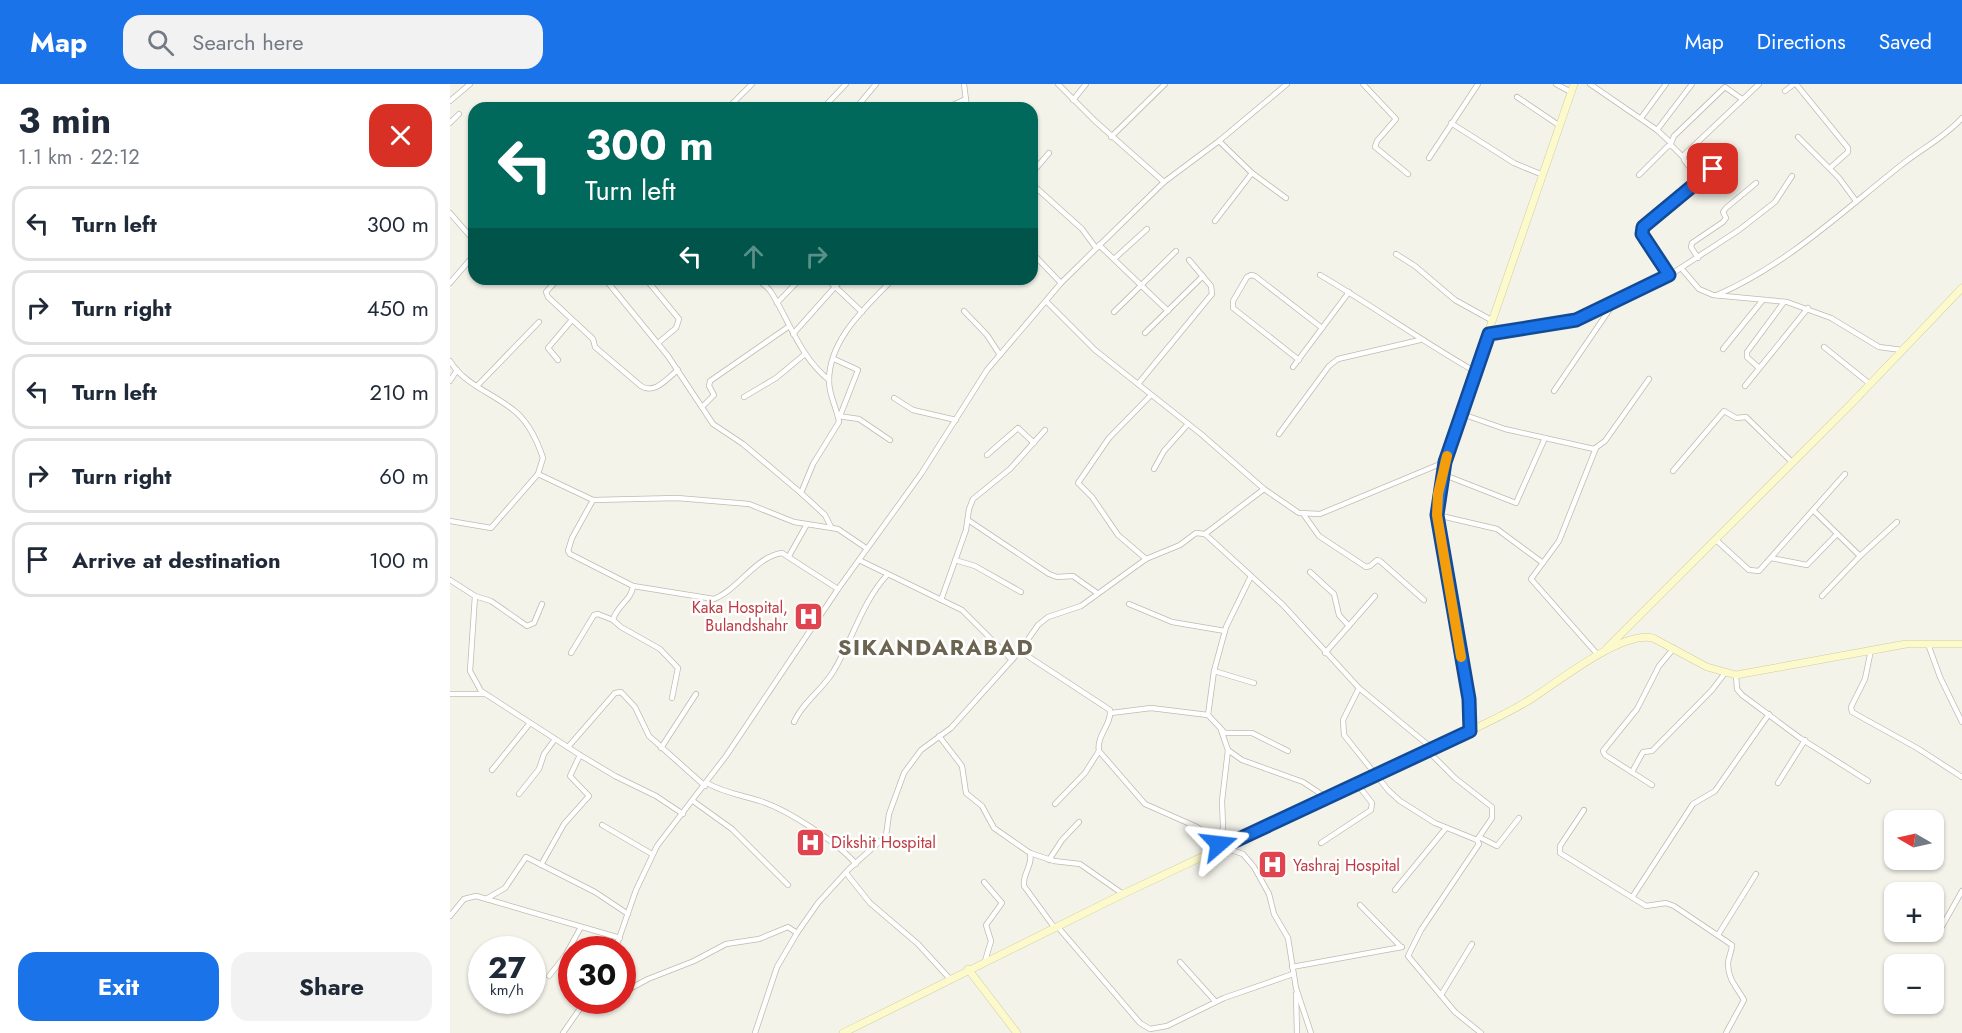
<!DOCTYPE html>
<meta charset="utf-8">
<style>
body{margin:0;font-family:Jost,sans-serif;background:#f2f2f3;color:#1f2937;height:100vh;display:flex;flex-direction:column;font-size:22px;white-space:nowrap}
*{box-sizing:border-box;margin:0}
p{font-size:20px;color:#747a83}
.icon{flex:none;width:33px;height:33px;fill:none;stroke:currentColor;stroke-width:2;stroke-linecap:round;stroke-linejoin:round}
.map{position:relative;flex:1;overflow:hidden}
.drawer{display:flex;flex-direction:column;background:#fff;width:450px}
.drawer>*{flex:none}
.hud{position:absolute;left:18px;top:18px;width:570px;height:183px;border-radius:18px;box-shadow:0 2px 4px #0004;background:#00695c;color:#fff;overflow:hidden}
.needle{width:39px;rotate:279deg}
.controls{position:absolute;left:1434px;top:726px;display:grid;gap:12px}
.controls a{display:grid;place-items:center;width:60px;height:60px;border-radius:12px;background:#fff;box-shadow:0 2px 4px #0004;font-size:30px}
.speed{position:absolute;left:18px;top:852px;display:flex;gap:12px;font-size:30px;font-weight:700;text-align:center}
.speed>*{display:grid;place-content:center;width:78px;height:78px;border-radius:50%;background:#fff;box-shadow:0 2px 4px #0004;line-height:1}
.speed small{font-size:15px;font-weight:400}
.speed .limit{border:9px solid #d22;background:#fff;color:#111}
.pin{position:absolute;display:grid;place-items:center;width:51px;height:51px;color:#fff;margin:-26px;border-radius:12px;box-shadow:0 3px 9px #0006}
.me{position:absolute;width:66px;margin:-33px;rotate:73deg;stroke-linejoin:round;filter:drop-shadow(0 0 4px #0008)}
.turn{display:flex;align-items:center;gap:21px;height:126px;padding:0 18px;font-size:27px}
.turn .icon{width:78px;height:78px;stroke-width:2.5}
.turn b{display:block;font-size:42px;line-height:51px}
.lanes{display:flex;align-items:center;height:57px;padding:0 18px;background:#0003;justify-content:center;gap:30px;direction:ltr}
.lanes .off{opacity:.35}
.round{display:grid;place-items:center;flex:none;width:63px;height:63px;border-radius:18px;background:#f2f2f3}
.summary{display:flex;align-items:center;justify-content:space-between;height:102px;padding:0 18px}
h1{font-size:36px;font-weight:700;line-height:45px}
.button{display:flex;gap:12px;margin-top:auto;padding:12px 18px}
.button a{flex:1;height:69px;border-radius:18px;background:#1a73e8;color:#fff;font-size:24px;font-weight:700;line-height:69px;text-align:center}
.button a+a{background:#f2f2f3;color:#1f2937}
ul{padding:0;list-style:none}
li{display:flex;align-items:center;gap:18px;height:75px;margin:0 12px 9px;padding:0 6px;border:3px solid #e0e1e3;border-radius:18px}
li div{flex:1}
li b{display:block;font-size:22px}
li em{font-style:normal}
header{display:flex;align-items:center;gap:36px;box-sizing:border-box;height:84px;padding:0 30px;background:#1a73e8;color:#fff}
header strong{font-size:28px}
nav{display:flex;gap:33px;margin-inline-start:auto;font-size:21px}
.search{width:420px;height:54px;background:#f2f2f3;display:flex;align-items:center;gap:15px;box-sizing:border-box;padding:0 21px;border-radius:18px;color:#747a83;font-size:22px}
main{display:flex;flex:1;min-height:0}
.map>svg:first-child{display:block}
</style>
<header>
<strong>Map</strong>
<div class="search"><svg class="icon" aria-label="search" viewBox="0 0 24 24"><circle cx="10" cy="10" r="6"/><path d="M15 15l6 6"/></svg>Search here</div>
<nav><a>Map</a><a>Directions</a><a>Saved</a></nav>
</header>
<main>
<section class="drawer">
<div class="summary"><div><h1>3 min</h1><p>1.1 km · 22:12</p></div><a class="round" style="background:#d93025;color:#fff"><svg class="icon" aria-label="close" viewBox="0 0 24 24"><path d="M6 6l12 12M18 6L6 18"/></svg></a></div>
<ul>
<li><svg class="icon" aria-label="left" viewBox="0 0 24 24"><path d="M17 20v-9H6M10 6l-5 5 5 5"/></svg><div><b>Turn left</b></div><em>300 m</em></li>
<li><svg class="icon" aria-label="right" viewBox="0 0 24 24"><path d="M7 20v-9h11M14 6l5 5-5 5"/></svg><div><b>Turn right</b></div><em>450 m</em></li>
<li><svg class="icon" aria-label="left" viewBox="0 0 24 24"><path d="M17 20v-9H6M10 6l-5 5 5 5"/></svg><div><b>Turn left</b></div><em>210 m</em></li>
<li><svg class="icon" aria-label="right" viewBox="0 0 24 24"><path d="M7 20v-9h11M14 6l5 5-5 5"/></svg><div><b>Turn right</b></div><em>60 m</em></li>
<li><svg class="icon" aria-label="arrive" viewBox="0 0 24 24"><path d="M6 21V4h12l-3 4 3 4H6"/></svg><div><b>Arrive at destination</b></div><em>100 m</em></li>
</ul>
<div class="button"><a>Exit</a><a>Share</a></div>
</section>
<div class="map">
<svg width="1512" height="949" viewBox="0 0 1512 949">
<rect width="100%" height="100%" fill="#f4f3ea"/>
<g fill="none" stroke-linecap="round" stroke-linejoin="round">
<defs>
<g id="street">
<path d="M514 0 517 24"/>
<path d="M608 0 645 37 714 98"/>
<path d="M913 0 946 35 927 57 925 63 958 90"/>
<path d="M1106 0 1121 8"/>
<path d="M1140 0 1207 46 1220 58"/>
<path d="M1346 0 1398 64V68L1380 84"/>
<path d="M1335 7 1344 0"/>
<path d="M1067 13 1110 42"/>
<path d="M623 16 636 0"/>
<path d="M0 17 20 0"/>
<path d="M278 24 302 0"/>
<path d="M373 24 396 0"/>
<path d="M406 24 426 0"/>
<path d="M496 24 516 15"/>
<path d="M1191 34 1216 0"/>
<path d="M0 39 9 30"/>
<path d="M1001 39 1064 79 1093 91"/>
<path d="M1207 46 1242 0"/>
<path d="M661 53 715 0"/>
<path d="M1348 53 1389 94 1406 117"/>
<path d="M769 57 802 89 836 114"/>
<path d="M1220 62 1224 52 1275 3 1292 15"/>
<path d="M979 74 1028 0"/>
<path d="M582 89 599 69"/>
<path d="M1189 91 1218 62H1222L1234 74"/>
<path d="M1249 96 1234 76V71L1309 0"/>
<path d="M582 100 632 145 646 164"/>
<path d="M0 129 20 152"/>
<path d="M765 137 802 89"/>
<path d="M649 161 718 227"/>
<path d="M582 169 611 199"/>
<path d="M946 170 965 182 1005 216 1043 237"/>
<path d="M1248 174 1241 163 1242 159 1273 138 1276 134 1273 128 1276 124 1306 99"/>
<path d="M664 175 697 145"/>
<path d="M1231 184 1249 205 1263 211 1337 218 1381 234 1429 263 1452 266"/>
<path d="M870 191C923 222 973 258 1026 288"/>
<path d="M1219 191 1192 150 1193 143 1282 68"/>
<path d="M108 195 96 208 98 213 143 255 145 263 191 302C205 311 217 294 228 286"/>
<path d="M155 195 218 272 263 340 293 360 351 409"/>
<path d="M196 195 229 235 226 244 208 259"/>
<path d="M308 195C312 200 318 203 321 208 340 238 350 273 379 296"/>
<path d="M377 195 412 228"/>
<path d="M0 199 24 171"/>
<path d="M1267 211C1335 182 1392 128 1450 82 1471 65 1494 54 1512 34"/>
<path d="M596 217 645 266 751 350 814 405 849 429 870 430 995 378"/>
<path d="M327 219 350 195"/>
<path d="M514 227 537 251 550 271"/>
<path d="M664 228 726 167"/>
<path d="M695 249 753 192"/>
<path d="M343 250 392 195"/>
<path d="M1039 250 1126 236 1223 189 1289 146 1325 118 1342 92"/>
<path d="M1374 263 1420 300"/>
<path d="M1273 265 1312 217"/>
<path d="M384 275 408 286 390 332"/>
<path d="M108 276 98 264 121 237"/>
<path d="M849 276 783 224V217L797 193 801 191 805 192 872 244"/>
<path d="M0 277C15 302 46 310 67 329 79 340 88 359 93 374L88 390"/>
<path d="M843 283 899 208"/>
<path d="M1309 284 1297 273V268L1334 218"/>
<path d="M0 297 7 286"/>
<path d="M688 300 762 210 761 202 739 176"/>
<path d="M27 302 89 238"/>
<path d="M1295 302 1358 224"/>
<path d="M1104 307 1164 219"/>
<path d="M294 313 326 294 355 270"/>
<path d="M444 314 463 326 506 336"/>
<path d="M253 322 264 311 259 302 260 297 338 243"/>
<path d="M1012 330 1055 345 1144 365 1155 357 1199 295"/>
<path d="M388 332 409 335 440 356"/>
<path d="M829 350 879 282 888 275 970 256"/>
<path d="M1146 364 1109 457 1081 495 1148 571"/>
<path d="M537 371 568 344 584 359"/>
<path d="M704 385 714 367 738 340"/>
<path d="M1223 387 1274 327 1286 334 1296 333 1342 378"/>
<path d="M992 390 1066 419 1095 354"/>
<path d="M814 405 755 450 833 521 909 604 983 665"/>
<path d="M143 416 122 454 118 467 120 470 183 502C182 516 166 522 163 536L171 543 210 565 228 584 222 614"/>
<path d="M1363 426 1410 472 1372 512"/>
<path d="M854 431 869 452 916 483 920 482 927 476 930 477 974 516"/>
<path d="M987 431 1047 445 1093 479"/>
<path d="M518 436 599 490 607 493 623 492 647 509"/>
<path d="M0 437 41 444 88 390 143 416 227 414 299 420 344 438 388 445 416 464"/>
<path d="M381 443 375 431 351 409 363 380 389 338C387 324 379 312 379 297 379 255 416 223 443 195"/>
<path d="M755 450 746 449 730 461 696 475 631 522 598 533 588 541 570 567 660 626C662 640 646 652 649 667L695 720 747 743 772 763 793 770 804 783 819 810 824 830 838 854 846 904 861 949"/>
<path d="M1265 455 1299 486 1309 487 1395 390"/>
<path d="M339 472 357 440"/>
<path d="M1410 472 1447 438"/>
<path d="M1321 474 1357 481 1387 450"/>
<path d="M696 475 668 451 642 413 628 399 659 354 701 311"/>
<path d="M409 476 512 526 562 576"/>
<path d="M505 476 525 482 571 508"/>
<path d="M860 488 884 510 889 531 899 542"/>
<path d="M0 496 25 512 20 587 31 607 130 671 165 692 206 712 233 730"/>
<path d="M183 502 264 515C289 505 305 473 332 469L388 505"/>
<path d="M25 512 41 517 77 542 84 539 92 520"/>
<path d="M491 516 516 446 519 425 523 415 560 385 595 346"/>
<path d="M679 520 722 538 775 547"/>
<path d="M1478 560 1490 593 1512 638"/>
<path d="M1421 566 1415 595 1401 623 1402 628 1467 664 1512 693"/>
<path d="M121 569 144 531 148 530 163 536"/>
<path d="M875 569 925 512"/>
<path d="M764 587 804 599"/>
<path d="M1286 591 1287 605 1292 611 1350 654 1418 697"/>
<path d="M909 604 893 636 894 651 938 706 950 717 985 739 1027 756 1029 760 971 846 958 872 1005 928 1031 949"/>
<path d="M0 610H35"/>
<path d="M661 629 701 624 758 631 764 587 776 543 801 492"/>
<path d="M758 631 775 649H802L838 667"/>
<path d="M344 638C353 618 371 607 383 588 402 557 412 518 437 491"/>
<path d="M489 652 512 682 516 709 532 722 544 744 580 769C583 782 572 790 574 802L604 843"/>
<path d="M118 663 165 609 171 608 185 623 199 652 255 702"/>
<path d="M211 664 246 610"/>
<path d="M778 666 792 676 853 698 877 714"/>
<path d="M978 667 1005 694 1042 723V734L1027 756"/>
<path d="M42 686 80 639"/>
<path d="M1182 688 1193 668 1202 667 1262 606 1275 589"/>
<path d="M257 699C274 709 292 711 310 717 338 726 387 758 406 780"/>
<path d="M1328 699 1355 656"/>
<path d="M1202 701 1155 671 1153 667 1187 625 1209 582 1224 564"/>
<path d="M69 710 89 685 94 670 105 655"/>
<path d="M243 717 282 745 338 801"/>
<path d="M605 720 635 689 649 667"/>
<path d="M1134 726 1110 762V769L1196 822 1216 819 1224 822 1282 861C1282 868 1278 873 1278 880 1278 896 1287 903 1294 916L1276 949"/>
<path d="M152 741 202 770"/>
<path d="M1029 753 1047 762 1069 734"/>
<path d="M871 759 921 726 922 719 907 700"/>
<path d="M769 761 773 743 772 717 778 666 771 646"/>
<path d="M580 769 604 777 630 780 673 810"/>
<path d="M599 776 612 756 629 738"/>
<path d="M91 781 114 740 139 712 120 692 130 671"/>
<path d="M396 789 420 819 468 860 500 895"/>
<path d="M534 798 552 819 536 841 541 857 535 877"/>
<path d="M945 806 996 744"/>
<path d="M1183 812 1243 720 1265 707 1319 630"/>
<path d="M36 815 55 804 76 773 145 808 178 830"/>
<path d="M910 821 951 863"/>
<path d="M0 832 14 815 26 812 170 854"/>
<path d="M607 842 690 939 700 945 717 942 774 914 843 890"/>
<path d="M1268 851 1306 790"/>
<path d="M1486 853 1512 807"/>
<path d="M165 866 186 806 207 762 276 672 388 505 471 390 537 286 611 199 714 98 769 57 837 0"/>
<path d="M730 878 765 917"/>
<path d="M842 883 952 863"/>
<path d="M99 892 115 872 131 843"/>
<path d="M172 909 198 895 244 877 276 860 309 855 338 843 347 849"/>
<path d="M846 910 847 949"/>
<path d="M991 911 1022 860"/>
<path d="M133 922 147 926 161 916"/>
<path d="M113 949 136 916"/>
<path d="M305 949 327 883 347 849 368 819 399 785 436 752 439 730 454 689 471 666 501 644 570 567"/>
</g>
<g id="secondary">
<path d="M1157 564 1401 320 1512 204"/>
<path d="M1020 647C1040 637 1062 627 1081 615 1108 598 1172 546 1203 554L1257 583 1286 591 1456 560H1512"/>
<path d="M518 885 567 949"/>
<path d="M393 949 673 810 1020 647 1019 615 987 431 988 410 1000 359 1124 0"/>
</g>
</defs>
<use href="#street" stroke="#bfbcad" stroke-width="6"/>
<use href="#secondary" stroke="#d1cd9c" stroke-width="8"/>
<use href="#street" stroke="#fff" stroke-width="4.5"/>
<use href="#secondary" stroke="#fcf9cc" stroke-width="7"/>
</g>
<g fill="none" stroke-linecap="round" stroke-linejoin="round">
<defs>
<path id="route" d="M769 760 772 763 1020 647 1019 615 987 431 995 378 1039 250 1126 236 1219 191 1192 150 1193 143 1263 85"/>
</defs>
<use href="#route" stroke="#114b97" stroke-width="15"/>
<use href="#route" stroke="#1a73e8" stroke-width="10"/>
<path stroke="#f59e0b" stroke-width="10" d="M997 372 988 410 987 431 1011 573"/>
</g>
<defs>
<symbol id="hospital-square" viewBox="-11 -11 22 22"><rect x="-9" y="-9" width="18" height="18" rx="4" fill="#e0444e" stroke="#fff"/><path d="M-5-5h3v3.5h4V-5h3V5h-3V1.5h-4V5h-3Z" fill="#fff"/></symbol>
</defs>
<g fill-rule="evenodd">
<use href="#hospital-square" x="342" y="516" width="33" height="33"/>
<use href="#hospital-square" x="344" y="742" width="33" height="33"/>
<use href="#hospital-square" x="806" y="764" width="33" height="33"/>
</g>
<g text-anchor="middle" stroke-width="5" stroke-linejoin="round" paint-order="stroke">
<g font-size="16" fill="#be3a42" stroke="#fff" text-anchor="start">
<text x="338" y="529" text-anchor="end">Kaka Hospital,<tspan x="338" dy="18">Bulandshahr</tspan></text>
<text x="381" y="764">Dikshit Hospital</text>
<text x="843" y="787">Yashraj Hospital</text>
</g>
<g font-size="22" font-weight="bold" letter-spacing="1.5" fill="#6a6450" stroke="#fff">
<text x="486" y="571">SIKANDARABAD</text>
</g>
</g>
</svg>
<div class="controls">
<a><svg class="needle" viewBox="-14 -14 28 28"><path d="M0-13l5 13h-10z" fill="#e53935"/><path d="M0 13l5-13h-10z" fill="#747a83"/></svg></a>
<a>+</a>
<a>−</a>
</div>
<div class="speed"><div>27<small>km/h</small></div><div class="limit">30</div></div>
<div class="pin" style="left:1263px;top:85px;background:#d93025"><svg class="icon" aria-label="arrive" viewBox="0 0 24 24"><path d="M6 21V4h12l-3 4 3 4H6"/></svg></div>
<svg class="me" style="left:769px;top:760px" viewBox="-20 -20 40 40"><path d="M0-17L14 15 0 8-14 15z" fill="#1a73e8" stroke="#fff" stroke-width="4"/></svg>
<div class="hud">
<div class="turn"><svg class="icon" aria-label="left" viewBox="0 0 24 24"><path d="M17 20v-9H6M10 6l-5 5 5 5"/></svg><div><b>300 m</b>Turn left</div></div>
<div class="lanes"><svg class="icon" aria-label="left" viewBox="0 0 24 24"><path d="M17 20v-9H6M10 6l-5 5 5 5"/></svg><svg class="icon off" aria-label="ahead" viewBox="0 0 24 24"><path d="M12 20V5M6 11l6-6 6 6"/></svg><svg class="icon off" aria-label="right" viewBox="0 0 24 24"><path d="M7 20v-9h11M14 6l5 5-5 5"/></svg></div>
</div>
</div>
</main>
